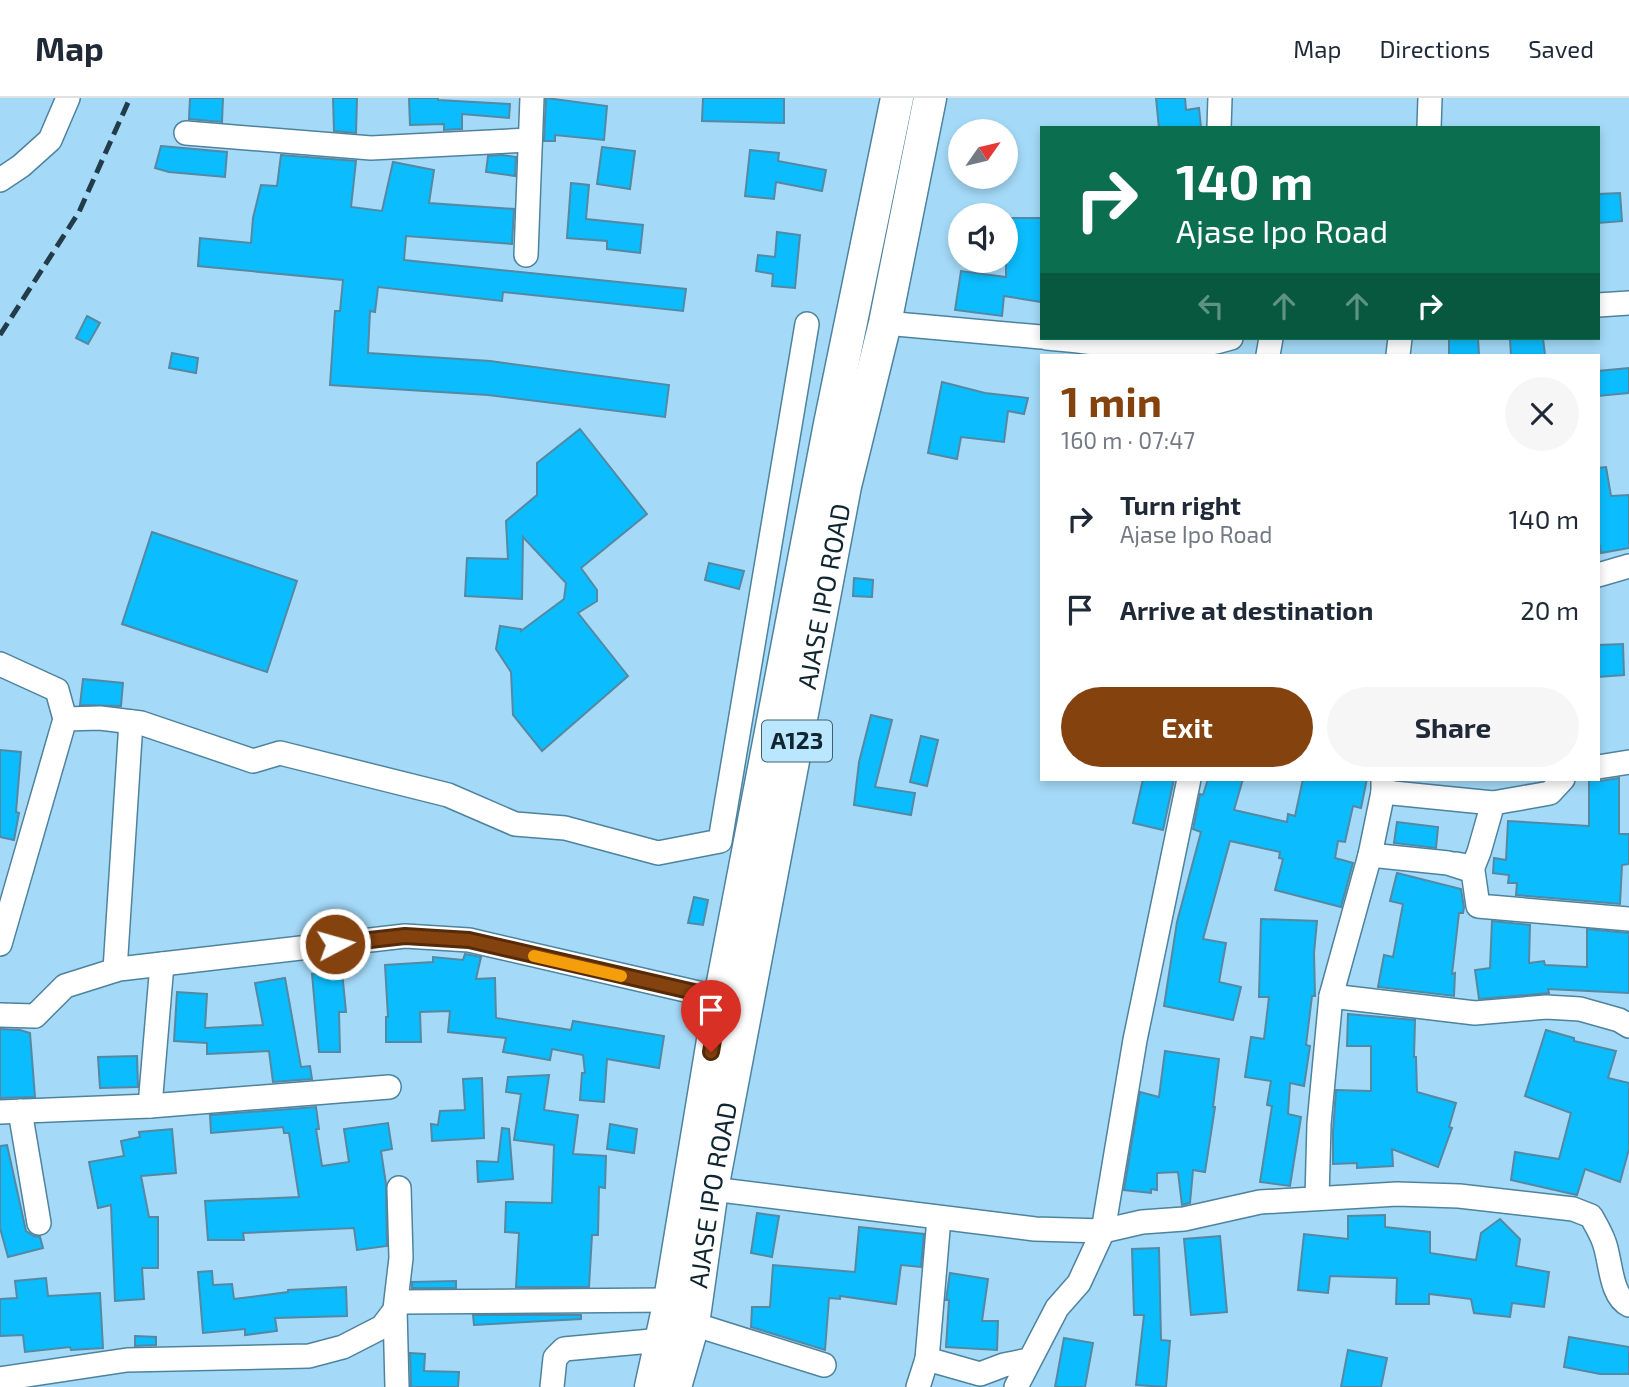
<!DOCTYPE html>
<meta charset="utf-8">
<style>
body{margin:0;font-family:"Exo 2",sans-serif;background:#f6f6f7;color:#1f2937;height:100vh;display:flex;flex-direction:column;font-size:26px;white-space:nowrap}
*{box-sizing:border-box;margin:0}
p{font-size:23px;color:#747a83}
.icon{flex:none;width:38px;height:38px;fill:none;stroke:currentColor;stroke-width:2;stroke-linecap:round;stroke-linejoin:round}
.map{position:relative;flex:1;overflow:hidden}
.side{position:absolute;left:1040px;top:256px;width:560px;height:427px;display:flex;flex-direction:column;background:#fff;border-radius:0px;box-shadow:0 4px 10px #0003}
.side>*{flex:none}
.top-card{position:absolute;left:1040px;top:28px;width:560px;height:214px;border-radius:0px;box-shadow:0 4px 10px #0003;background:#0b6e4f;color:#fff;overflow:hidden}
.needle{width:46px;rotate:56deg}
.buttons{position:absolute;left:948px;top:21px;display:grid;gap:14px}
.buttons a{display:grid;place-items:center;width:70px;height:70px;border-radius:50%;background:#fff;box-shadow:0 4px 10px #0003;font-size:35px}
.pin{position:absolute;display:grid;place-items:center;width:60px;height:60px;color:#fff;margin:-72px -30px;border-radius:50% 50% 50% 0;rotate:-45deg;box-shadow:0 0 7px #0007}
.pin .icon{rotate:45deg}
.me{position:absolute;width:77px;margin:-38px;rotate:84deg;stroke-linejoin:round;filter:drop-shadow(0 0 5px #0008)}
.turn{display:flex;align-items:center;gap:24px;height:147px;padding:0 21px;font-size:32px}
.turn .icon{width:91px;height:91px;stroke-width:2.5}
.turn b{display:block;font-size:49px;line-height:60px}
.lanes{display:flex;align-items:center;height:66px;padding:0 21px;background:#0003;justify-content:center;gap:35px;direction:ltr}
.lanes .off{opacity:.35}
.round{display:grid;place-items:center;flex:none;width:74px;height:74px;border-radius:37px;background:#f6f6f7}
.overview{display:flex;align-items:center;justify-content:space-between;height:119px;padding:0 21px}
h1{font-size:42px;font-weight:700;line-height:52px;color:#84420f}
.action{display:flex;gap:14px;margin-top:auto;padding:14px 21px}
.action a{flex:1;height:80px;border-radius:42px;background:#84420f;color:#fff;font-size:28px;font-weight:700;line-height:80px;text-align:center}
.action a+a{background:#f6f6f7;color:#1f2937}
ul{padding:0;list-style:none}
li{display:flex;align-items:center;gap:21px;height:91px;padding:0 21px}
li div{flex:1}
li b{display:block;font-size:26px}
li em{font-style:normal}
header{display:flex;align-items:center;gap:42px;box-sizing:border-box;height:98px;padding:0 35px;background:#fff;border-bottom:2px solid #e0e1e3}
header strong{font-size:33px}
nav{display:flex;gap:38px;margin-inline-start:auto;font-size:24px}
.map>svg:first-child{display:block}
</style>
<header>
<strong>Map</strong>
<nav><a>Map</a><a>Directions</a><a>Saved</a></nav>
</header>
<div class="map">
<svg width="1629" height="1289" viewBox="0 0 1629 1289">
<rect width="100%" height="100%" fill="#a4daf8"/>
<g fill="#0bbdfe" stroke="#5488a3" stroke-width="2">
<path d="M190 0H223L222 24 189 21Z"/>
<path d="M333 0H357L356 35 334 33Z"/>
<path d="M409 0H438V2L510 6 509 20 462 16V31L444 32V26L410 27Z"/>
<path d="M546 0 607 8 604 42 555 37V43H544Z"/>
<path d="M703 0H784V25L702 23Z"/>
<path d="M1156 0H1185L1186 12 1199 10 1201 30H1159Z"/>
<path d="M161 48 227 54 225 79 169 74 155 70Z"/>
<path d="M602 49 635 53 630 91 597 86Z"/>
<path d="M750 52 779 55 778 63 826 72 822 93 776 84 774 101 745 98Z"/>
<path d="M281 57 356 63 351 109 382 113 393 64 434 72 429 105 514 111 512 146 406 138 404 162 686 191 683 213 503 194 502 203 378 189 375 214 370 213 368 255 490 263 669 287 665 319 488 297 330 287 335 213H340L343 182 198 168 200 140 251 145 253 120 261 87 277 88Z"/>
<path d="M502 57 516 59 515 78 486 74 488 58Z"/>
<path d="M571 85 589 87 586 121 643 127 640 155 607 151V143L567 140Z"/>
<path d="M1620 95 1622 123 1598 125V96Z"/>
<path d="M1006 120H1041V204L1004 198 1002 218 955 212 961 173 1006 179Z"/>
<path d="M777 134 800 137 795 190 772 188 773 176 756 173 758 157 775 159Z"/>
<path d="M87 218 100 225 88 246 76 240Z"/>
<path d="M1449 240H1478L1479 257H1449Z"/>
<path d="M1543 240 1545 257H1511L1510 241Z"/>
<path d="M172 255 198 260 196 275 169 270Z"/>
<path d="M1629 270V295L1598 298V273Z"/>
<path d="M942 284 985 295 1028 300 1024 316 1008 313 1004 344 961 339 957 361 928 355Z"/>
<path d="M580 331 647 416 581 470 597 492V503L578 515 628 578 542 653 513 617 511 574 496 551 500 528 521 531V533L564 501 566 485 523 439 522 501 465 498 467 460 508 461 506 423 537 397V365Z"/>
<path d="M1606 369 1611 398 1629 397V450L1601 455 1600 448 1598 449V370Z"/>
<path d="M152 434 297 483 267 574 122 526Z"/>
<path d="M709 465 744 473 739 491 705 482Z"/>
<path d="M854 480 873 482 872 499 853 498Z"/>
<path d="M1623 546 1624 577 1598 579V547Z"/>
<path d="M83 581 123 585 121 608 80 607Z"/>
<path d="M871 617 892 622 875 689 915 695 911 717 854 707 859 664Z"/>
<path d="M921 638 938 642 927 688 910 684Z"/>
<path d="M0 652 21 654 16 714 19 715 14 742 0 739Z"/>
<path d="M1619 680V736H1629V766L1622 767 1620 806 1516 797 1517 785H1508L1509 777 1493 775 1494 760 1506 762 1508 723 1589 728V681L1600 683Z"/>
<path d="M1143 681H1174L1163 732 1133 725Z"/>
<path d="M1208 681H1243L1234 712 1287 724 1288 716 1295 718 1303 681H1367L1361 710 1353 708 1345 744 1338 743 1335 760 1353 765 1341 809 1275 792 1283 761 1279 760 1280 754 1230 743 1203 841 1226 845 1219 884 1241 889 1233 922 1164 908 1177 824 1201 734 1193 731 1200 696 1203 697Z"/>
<path d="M1397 724 1438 729 1436 750 1394 745Z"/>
<path d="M1397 775 1461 791 1464 809 1463 815H1459L1452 876 1455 875 1454 898 1378 889 1384 857 1393 859 1403 806 1390 803Z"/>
<path d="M694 799 708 802 703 827 688 825Z"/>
<path d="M1261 821 1317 823 1314 855 1315 898H1312L1306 947 1310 948 1304 988 1290 985 1288 1016 1301 1019 1290 1088 1260 1084 1272 1008 1267 1007 1271 983 1245 979 1251 939 1264 941 1269 899H1259Z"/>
<path d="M1492 823 1530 827 1529 865 1544 863 1545 867 1587 869V831L1629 835V895L1548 891 1549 895 1479 901 1475 872 1490 870Z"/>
<path d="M465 856 481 859 476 881 495 880 496 920 571 932 573 923 664 938 659 970 607 961 604 1004 580 1002 582 975H585L583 957 552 951 550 962 503 954 506 940 448 934 450 913 420 914 421 944H386V919H388L385 867 433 864V859L463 862Z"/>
<path d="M342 873 346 914H339L340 954H319L312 876Z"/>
<path d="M285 880 301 969 310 968 312 981 273 984 269 953 207 956V945L174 943 177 894 207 896 205 930 263 927 255 885Z"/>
<path d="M1348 916 1415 922 1414 959H1416L1417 994 1456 1005 1449 1029 1452 1030 1438 1069 1392 1051 1393 1068 1357 1070V1065L1333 1066V1033L1336 992 1371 993V948H1347Z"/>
<path d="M0 931 20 932 30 935 35 999 0 1000Z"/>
<path d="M1546 932 1574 940V943L1616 953 1608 980 1629 985V1051L1620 1084 1585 1071 1577 1097 1511 1082 1515 1054 1559 1061 1571 1015 1525 998Z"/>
<path d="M1165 953 1219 961 1213 1009H1215L1205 1074 1193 1072 1190 1105 1182 1107 1178 1074 1157 1075V1092L1151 1091V1095L1124 1092 1140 994 1159 999Z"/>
<path d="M137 958 138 989 100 990 98 959Z"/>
<path d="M549 977 544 1012 578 1017 573 1056 606 1058 605 1090 599 1089 598 1137H592L589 1189H516L519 1135 505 1134 506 1104 552 1105 554 1047 514 1042 521 996 506 994 508 979Z"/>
<path d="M482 980 484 1040 432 1043 431 1026 438 1027 440 1013 465 1012 463 981Z"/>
<path d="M316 1009 319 1031H316L322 1068 349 1064 344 1031 388 1025 392 1051 381 1053 386 1086 387 1148 357 1152 354 1130 243 1135 244 1142H208L205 1103 299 1099 289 1035H284L283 1029 211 1035 210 1017Z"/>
<path d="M610 1026 637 1031 634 1055 607 1051Z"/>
<path d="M502 1030 509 1031 513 1081 478 1084 477 1063 498 1064Z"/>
<path d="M172 1031 176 1075 141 1078 149 1119H158V1170H142L144 1201 115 1203 111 1107 98 1110 89 1064 124 1058 121 1043 140 1039 139 1034Z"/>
<path d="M7 1047 26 1133 34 1138 40 1139 43 1150 8 1159 0 1130V1048Z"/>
<path d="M757 1115 779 1118 772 1159 751 1155Z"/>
<path d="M1385 1117V1129L1430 1134V1155L1476 1162 1481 1135 1500 1121 1520 1141 1516 1168 1549 1174 1544 1209 1512 1205 1510 1219 1474 1215 1471 1201 1429 1196V1206H1396L1397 1180 1330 1178 1328 1195 1298 1192 1304 1136 1348 1141V1118Z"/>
<path d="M859 1129 924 1136 921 1169 901 1167 896 1206 840 1198V1201L829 1200 825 1252 751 1229 752 1209H770L773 1167 855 1174Z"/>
<path d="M1220 1138 1227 1214 1191 1217 1184 1141Z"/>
<path d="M1159 1150 1161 1242 1170 1243 1166 1289 1136 1287 1144 1217H1134L1132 1151Z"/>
<path d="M212 1173 213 1187 232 1186 234 1201 288 1194V1192L346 1189 347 1218 275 1220 277 1233 245 1237V1231L203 1235 198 1174Z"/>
<path d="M950 1175 988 1181 982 1223H998L997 1252 946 1249 949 1202H946Z"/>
<path d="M46 1180 48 1198 100 1195 103 1250 71 1252 70 1249 25 1254 23 1237 0 1238V1201L17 1200 15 1183Z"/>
<path d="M456 1183V1190H412V1184Z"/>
<path d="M473 1217H581V1221L474 1227Z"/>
<path d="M135 1238 156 1239V1247L135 1248Z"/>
<path d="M1569 1239 1629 1249V1276H1600L1564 1269Z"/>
<path d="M1064 1240 1093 1245 1085 1289H1055Z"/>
<path d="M1348 1252 1387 1260 1381 1289H1341Z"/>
<path d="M410 1255 425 1256 424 1273 459 1274 458 1289H411Z"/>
</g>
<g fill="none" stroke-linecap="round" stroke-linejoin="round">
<defs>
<g id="minor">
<path d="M1219 30 1220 0"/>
<path d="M1429 30 1430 0"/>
<path d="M186 35 371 50 530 42"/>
<path d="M0 82 21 68 50 42 68 0"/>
<path d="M526 157 532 0"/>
<path d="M1598 207 1629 205"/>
<path d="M885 225 1041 239"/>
<path d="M1047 240C1108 245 1172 259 1231 240"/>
<path d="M1268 257 1271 240"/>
<path d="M1398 257 1400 240"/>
<path d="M1598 477 1629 468"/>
<path d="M0 566 57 592 65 621 0 846"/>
<path d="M65 621 100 620 141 625 253 663 280 655 448 697 515 726 565 730 658 755 720 743 807 226"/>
<path d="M1598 669 1629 664"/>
<path d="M1383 694 1493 705 1550 695 1563 681"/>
<path d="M1370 757 1448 765 1473 773 1478 808 1629 821"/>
<path d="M1456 766 1473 769 1479 754 1493 705"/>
<path d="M115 872 131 624"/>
<path d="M1331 898 1475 915 1546 909 1580 911 1619 922 1629 928"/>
<path d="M0 917 35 918 65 888 119 871 405 838 469 842 720 900"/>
<path d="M150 1008 389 989"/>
<path d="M20 1013 39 1125"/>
<path d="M0 1014 150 1008 162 866"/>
<path d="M712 1091 1035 1131 1103 1133 1142 1124 1184 1121 1260 1104 1397 1096 1459 1098 1573 1111 1591 1118C1596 1127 1601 1135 1604 1144 1611 1162 1610 1198 1629 1207"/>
<path d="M1317 1100 1319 1026 1331 898 1370 757 1383 694V681"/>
<path d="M693 1226 824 1267"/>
<path d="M927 1261 980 1276 1004 1267 1029 1262"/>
<path d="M0 1281 127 1262 309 1258 343 1249 382 1229 401 1204 670 1202"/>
<path d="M397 1289 395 1211 401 1160 399 1090"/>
<path d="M552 1289 555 1260 564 1251 662 1242"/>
<path d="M918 1289 927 1261 939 1120"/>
<path d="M1016 1289 1057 1210 1079 1185 1103 1133 1135 942 1189 681"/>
</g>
<g id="highway">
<path d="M651 1289 670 1202 720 900 830 326 897 0"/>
<path id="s1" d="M675 1289 693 1226 712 1091 845 388 885 225 930 0"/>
</g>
</defs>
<use href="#minor" stroke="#4e839e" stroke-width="26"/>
<use href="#highway" stroke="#4e839e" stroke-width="35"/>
<use href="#minor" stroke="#fff" stroke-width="23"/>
<use href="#highway" stroke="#fff" stroke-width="32"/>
<path stroke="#223c4a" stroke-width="5" stroke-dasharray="14 7" stroke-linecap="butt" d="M0 237 79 114 130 0"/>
</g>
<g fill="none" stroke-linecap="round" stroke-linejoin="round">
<defs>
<path id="route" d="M335 846 405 838 469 842 720 900 711 954"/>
</defs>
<use href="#route" stroke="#562b0a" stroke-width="18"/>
<use href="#route" stroke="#84420f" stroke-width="12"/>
<path stroke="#f59e0b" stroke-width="12" d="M534 858 621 878"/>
</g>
<g text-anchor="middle" stroke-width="7" stroke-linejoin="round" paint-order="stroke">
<rect fill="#bae6fe" stroke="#425f6e" stroke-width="2" x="762" y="622.5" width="70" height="41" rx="5"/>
<g font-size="24" font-weight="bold" fill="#0f2530">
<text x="797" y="651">A123</text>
</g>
<g font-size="26" fill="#0f2530" stroke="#bae6fe">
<text dy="9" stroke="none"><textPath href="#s1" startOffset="805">AJASE IPO ROAD</textPath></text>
<text dy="9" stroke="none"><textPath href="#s1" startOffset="196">AJASE IPO ROAD</textPath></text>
</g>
</g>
</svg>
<div class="buttons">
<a><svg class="needle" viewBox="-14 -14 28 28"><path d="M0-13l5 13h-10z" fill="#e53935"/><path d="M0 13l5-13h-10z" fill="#747a83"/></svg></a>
<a><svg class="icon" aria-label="sound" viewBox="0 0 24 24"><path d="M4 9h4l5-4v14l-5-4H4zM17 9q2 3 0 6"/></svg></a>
</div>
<div class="pin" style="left:711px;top:954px;background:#d93025"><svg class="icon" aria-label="arrive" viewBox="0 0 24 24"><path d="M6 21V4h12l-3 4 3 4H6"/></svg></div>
<svg class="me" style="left:335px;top:846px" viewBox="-20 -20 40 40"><circle r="17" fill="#84420f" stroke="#fff" stroke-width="3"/><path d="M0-11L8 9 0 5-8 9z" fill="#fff"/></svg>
<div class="top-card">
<div class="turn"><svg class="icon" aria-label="right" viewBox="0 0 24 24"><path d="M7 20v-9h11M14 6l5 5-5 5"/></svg><div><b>140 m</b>Ajase Ipo Road</div></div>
<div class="lanes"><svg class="icon off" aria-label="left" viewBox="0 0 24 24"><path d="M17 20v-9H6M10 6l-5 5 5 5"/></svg><svg class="icon off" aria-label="ahead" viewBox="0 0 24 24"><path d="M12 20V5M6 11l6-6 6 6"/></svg><svg class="icon off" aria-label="ahead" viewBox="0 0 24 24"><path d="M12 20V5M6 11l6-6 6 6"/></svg><svg class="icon" aria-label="right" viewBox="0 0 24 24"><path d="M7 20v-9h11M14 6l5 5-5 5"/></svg></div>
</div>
<section class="side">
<div class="overview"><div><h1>1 min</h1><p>160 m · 07:47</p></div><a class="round"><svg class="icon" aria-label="close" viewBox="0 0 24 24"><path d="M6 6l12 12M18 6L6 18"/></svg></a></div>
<ul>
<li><svg class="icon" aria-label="right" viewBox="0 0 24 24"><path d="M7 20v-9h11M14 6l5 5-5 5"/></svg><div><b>Turn right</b><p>Ajase Ipo Road</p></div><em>140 m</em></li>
<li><svg class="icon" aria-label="arrive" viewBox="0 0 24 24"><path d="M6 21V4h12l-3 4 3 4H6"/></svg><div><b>Arrive at destination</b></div><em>20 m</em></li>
</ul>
<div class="action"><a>Exit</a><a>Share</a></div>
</section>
</div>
